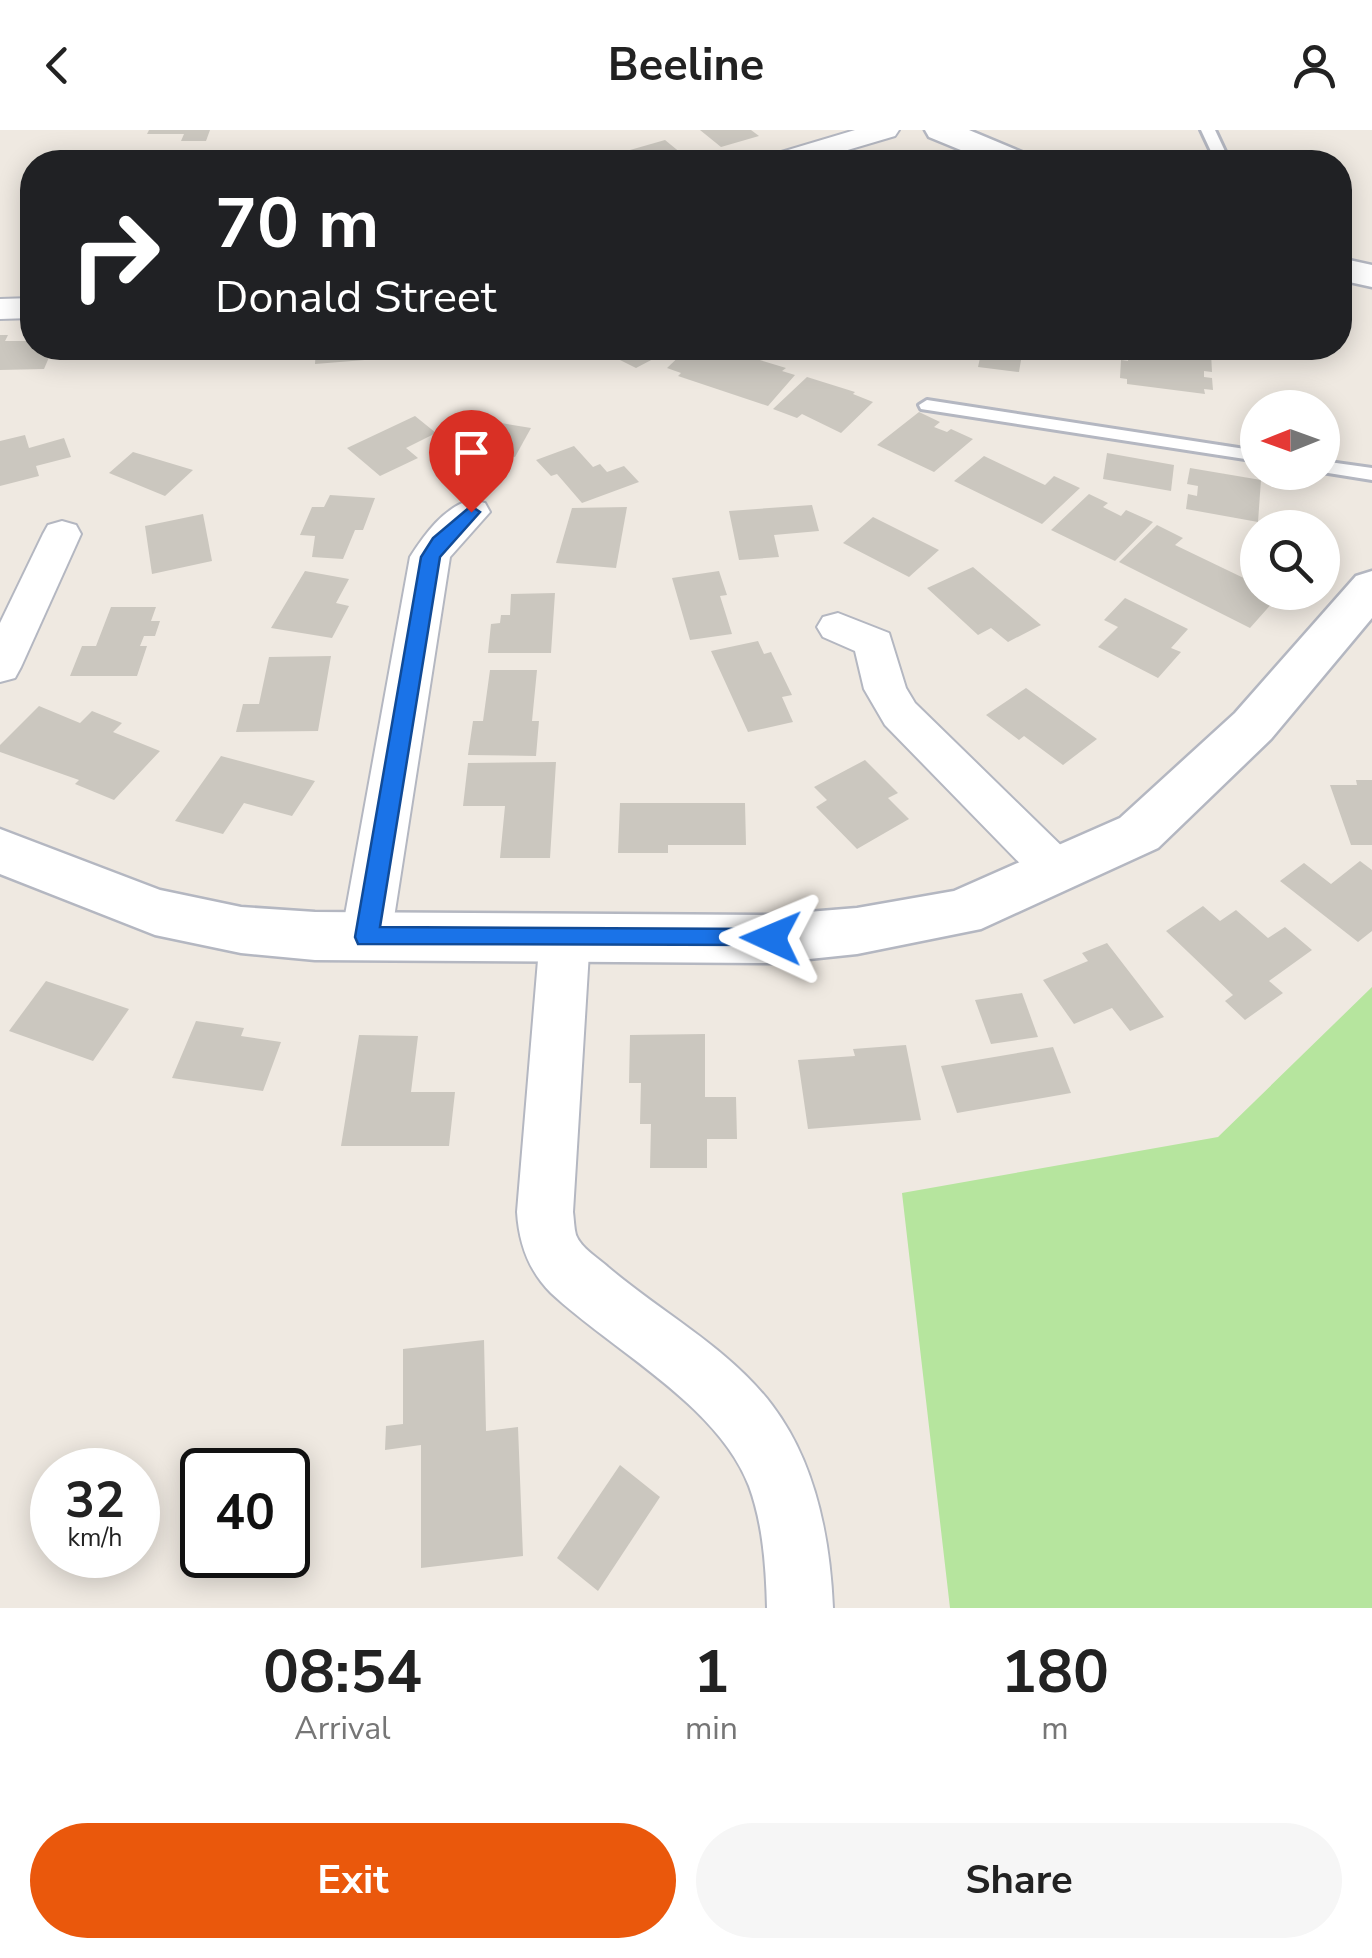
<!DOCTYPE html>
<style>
body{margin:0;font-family:"Nunito Sans",sans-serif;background:#f6f6f6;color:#222;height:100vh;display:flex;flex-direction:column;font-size:38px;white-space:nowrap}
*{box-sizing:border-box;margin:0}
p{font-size:32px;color:#767676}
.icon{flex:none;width:55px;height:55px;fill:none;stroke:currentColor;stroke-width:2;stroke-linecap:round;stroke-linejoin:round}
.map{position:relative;height:1478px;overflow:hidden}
.drawer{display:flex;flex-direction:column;background:#fff;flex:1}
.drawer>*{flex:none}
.banner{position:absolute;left:20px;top:20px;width:1332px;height:210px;border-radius:40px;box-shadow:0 5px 25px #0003;background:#202124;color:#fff;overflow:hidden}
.needle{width:65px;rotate:269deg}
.controls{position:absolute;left:1240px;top:260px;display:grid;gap:20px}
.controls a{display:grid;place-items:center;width:100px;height:100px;border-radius:50%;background:#fff;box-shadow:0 5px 25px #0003;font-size:50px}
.speed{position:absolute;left:30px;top:1318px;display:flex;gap:20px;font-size:50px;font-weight:700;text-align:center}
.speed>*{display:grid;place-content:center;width:130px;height:130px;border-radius:50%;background:#fff;box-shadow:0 5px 25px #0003;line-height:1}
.speed small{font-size:25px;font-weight:400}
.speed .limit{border:5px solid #111;border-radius:15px;background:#fff;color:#111}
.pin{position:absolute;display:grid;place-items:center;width:85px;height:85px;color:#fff;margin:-102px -42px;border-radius:50% 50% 50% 0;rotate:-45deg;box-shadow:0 0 10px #0007}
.pin .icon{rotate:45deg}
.me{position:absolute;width:110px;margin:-55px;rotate:271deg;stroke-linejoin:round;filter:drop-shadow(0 0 8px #0008)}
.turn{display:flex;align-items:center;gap:35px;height:210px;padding:0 30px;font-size:45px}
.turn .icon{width:130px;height:130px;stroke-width:2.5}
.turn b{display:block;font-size:70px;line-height:85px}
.eta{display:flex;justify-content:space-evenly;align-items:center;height:170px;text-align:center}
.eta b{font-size:60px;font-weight:700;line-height:70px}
.primary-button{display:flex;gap:20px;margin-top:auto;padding:20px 30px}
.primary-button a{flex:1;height:115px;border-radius:60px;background:#ea580c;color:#fff;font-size:40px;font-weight:700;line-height:115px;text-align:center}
.primary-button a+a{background:#f6f6f6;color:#222}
header{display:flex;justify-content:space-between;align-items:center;height:130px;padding:0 30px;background:#fff;font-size:45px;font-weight:700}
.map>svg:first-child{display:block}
</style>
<header><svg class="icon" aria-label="back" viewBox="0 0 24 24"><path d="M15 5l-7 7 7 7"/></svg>Beeline<svg class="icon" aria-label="person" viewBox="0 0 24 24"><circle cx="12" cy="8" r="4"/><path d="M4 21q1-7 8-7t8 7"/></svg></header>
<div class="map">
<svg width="1372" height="1478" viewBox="0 0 1372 1478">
<rect width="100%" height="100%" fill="#efe9e1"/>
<path fill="#b6e59e" d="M1372 857V1478H950L902 1063 1218 1007Z"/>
<g fill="#cbc7bf">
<path d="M149 0H210L206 11H181L184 4H147Z"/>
<path d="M700 0H751L759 6 721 17Z"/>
<path d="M665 10 687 28 672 32H635L623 22Z"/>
<path d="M0 205H8L5 211H32V218H53L44 239 0 240Z"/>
<path d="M76 218H143L138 229 71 230Z"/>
<path d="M191 218H291L290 225 189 229Z"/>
<path d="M316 218H377V229L315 234Z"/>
<path d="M596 218H674L636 238Z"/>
<path d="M688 218H720L786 238 782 241 795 245 768 276 678 246 681 243 667 238Z"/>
<path d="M886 218H937L935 226Z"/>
<path d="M952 218H1023L1019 242 978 237 980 228 951 225Z"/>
<path d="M1122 218H1203L1204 222 1211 223 1212 242 1204 241V247L1212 248 1213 260 1204 259 1205 264 1127 254V249L1120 248 1121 230 1128 231 1129 224 1121 223Z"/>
<path d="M807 247 855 262 853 264 873 272 841 303 802 284 797 288 773 279Z"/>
<path d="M919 282 940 292 934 297 947 302 951 299 973 309 934 342 877 315Z"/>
<path d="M415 286 436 303 406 318 418 328 380 346 347 318Z"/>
<path d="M471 288 531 298 515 327 454 317Z"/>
<path d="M25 305 29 318 64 308 71 327 36 336 39 346 0 356V311Z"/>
<path d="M574 316 593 337 600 334 607 342 624 336 639 352 582 373 557 344 551 346 536 330Z"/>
<path d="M133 322 193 340 165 366 109 343Z"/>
<path d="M1107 323 1174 335 1171 361 1103 349Z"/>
<path d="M984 326 1045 355 1054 346 1080 358 1042 394 954 351Z"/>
<path d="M1190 338 1261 350 1258 392 1186 379 1188 364 1197 366 1198 356 1187 354Z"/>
<path d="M1089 364 1108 373 1103 377 1121 386 1126 380 1153 392 1115 431 1051 400Z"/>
<path d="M330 365 375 368 363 400H355L343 429 312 427 315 406 300 405 312 377H324Z"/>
<path d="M812 375 819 401 774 405 779 427 739 430 729 381Z"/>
<path d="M627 377 616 438 556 433 572 378Z"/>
<path d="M203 384 212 431 152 444 145 396Z"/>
<path d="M873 387 939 420 909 447 843 413Z"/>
<path d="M1157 395 1183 408 1175 415 1252 452 1258 446V462H1282L1250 498 1119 432Z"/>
<path d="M973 437 1041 495 1008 512 991 498 978 505 927 458Z"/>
<path d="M305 441 349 449 336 473 349 476 332 508 271 498Z"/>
<path d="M719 441 727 465 720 466 732 504 690 510 672 448Z"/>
<path d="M555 463 551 523H488L491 494 500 493 501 485H510L511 464Z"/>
<path d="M1125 468 1188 499 1171 518 1181 522 1158 548 1098 517 1118 497 1104 490Z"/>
<path d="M111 477H156L151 491H160L155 506H144L140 516H147L137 546H70L82 516H96Z"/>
<path d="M758 511 764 524 771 522 792 565 782 567 793 592 748 602 711 521Z"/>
<path d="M331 526 318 601 236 602 243 574H259L269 527Z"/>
<path d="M490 540H537L532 591H539L536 626 468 625 473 591H483Z"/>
<path d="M1026 558 1097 609 1063 635 1024 606 1019 610 986 585Z"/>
<path d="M39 576 80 593 92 581 122 593 113 602 160 621 114 670 75 654 79 650 0 622V615Z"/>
<path d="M221 626 315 651 292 686 244 673 223 704 175 691Z"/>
<path d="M865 630 898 663 888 668 909 689 857 719 816 677 827 670 814 657Z"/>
<path d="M556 632 550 728H500L505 676H463L468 633Z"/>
<path d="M1356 650H1372V715H1351L1330 655H1357Z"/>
<path d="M620 673H745L746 715H668V723H618Z"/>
<path d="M1360 731 1372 740V801L1358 812 1280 751 1304 733 1331 754Z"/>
<path d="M1203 776 1220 791 1236 780 1268 808 1285 797 1312 820 1269 851 1283 863 1245 890 1225 871 1233 865 1166 801Z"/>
<path d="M1107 813 1164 887 1130 901 1112 878 1074 894 1043 850 1088 831 1082 823Z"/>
<path d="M46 851 129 879 93 931 9 901Z"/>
<path d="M1022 863 1038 907 991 914 975 870Z"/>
<path d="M196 891 244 898 241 906 281 912 263 961 172 948Z"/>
<path d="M705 904V967H736L737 1009H707V1038H650L651 994H640L641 953H629L630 905Z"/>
<path d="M359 905 418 906 411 962H455L449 1016H341Z"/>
<path d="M906 915 921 990 808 999 798 930 855 926 853 919Z"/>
<path d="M1053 917 1071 963 957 983 941 936Z"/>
<path d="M484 1210 486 1301 518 1297 523 1426 421 1438V1315L385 1320 386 1296 403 1294V1219Z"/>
<path d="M620 1335 660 1367 598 1461 557 1428Z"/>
</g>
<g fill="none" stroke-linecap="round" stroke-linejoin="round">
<defs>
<g id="lane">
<path d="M1201 0H1215L1230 32H1216Z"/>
<path d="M927 270 1258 321V331L921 279 919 275Z"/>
<path d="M1322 331 1372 338V350L1322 342Z"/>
</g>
<g id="street">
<path d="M855 0H899L895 6 807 32H763L768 26Z"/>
<path d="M32 168V188L0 189V169Z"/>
<path d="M471 370 485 373 490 382 450 427 391 807 383 821 366 827 349 821 341 807 410 427C425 404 444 377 471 370Z"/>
<path d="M62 391 76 395 81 404 21 537 15 548 0 552V493L43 404 48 395Z"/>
<path d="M838 483 889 503 906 558 915 573 1075 729 1082 742 1075 755 1058 761 1041 755 885 595 864 559 855 521 823 507 817 497 823 487Z"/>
<path d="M565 786 582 792 590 806 573 1082C574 1089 574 1098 576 1105 581 1118 598 1128 608 1137 662 1183 729 1218 772 1275 816 1333 830 1408 833 1478H767C766 1437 763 1394 749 1356 718 1275 612 1220 551 1163 528 1140 519 1113 517 1082L540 806 548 792Z"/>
</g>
<g id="secondary">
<path d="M925 0H969L1029 25 1034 32H990L929 7Z"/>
<path d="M1340 128 1372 135V157L1340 150Z"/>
<path d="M1372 441V488L1271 609 1158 718 981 799 857 824 771 833 315 830 241 823 155 805 0 744V699L160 760 241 777 315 782 771 785 857 778 954 761 1120 688 1235 583 1356 446Z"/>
</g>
</defs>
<use href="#lane" stroke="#b4b7c1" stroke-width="6"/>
<use href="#street" stroke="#b4b7c1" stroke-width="4"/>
<use href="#secondary" stroke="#b4b7c1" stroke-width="5"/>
<use href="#lane" fill="#fff" fill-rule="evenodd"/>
<use href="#street" fill="#fff" fill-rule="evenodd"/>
<use href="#secondary" fill="#fff" fill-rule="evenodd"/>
</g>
<path fill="#1a73e8" stroke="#114b97" stroke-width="2.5" d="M471 376 480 382 440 427 380 797 771 799 779 802 783 808 779 815 358 814 355 807 421 427 433 408Z"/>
</svg>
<div class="controls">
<a><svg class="needle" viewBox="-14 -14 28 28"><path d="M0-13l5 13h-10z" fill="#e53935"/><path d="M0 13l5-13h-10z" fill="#767676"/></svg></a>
<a><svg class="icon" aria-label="search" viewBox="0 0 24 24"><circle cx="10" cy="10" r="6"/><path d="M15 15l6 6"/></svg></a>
</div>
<div class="speed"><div>32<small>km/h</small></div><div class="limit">40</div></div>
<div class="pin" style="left:471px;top:382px;background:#d93025"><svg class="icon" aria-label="arrive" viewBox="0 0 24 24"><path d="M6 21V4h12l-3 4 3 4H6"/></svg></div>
<svg class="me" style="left:771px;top:808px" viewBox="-20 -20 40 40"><path d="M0-17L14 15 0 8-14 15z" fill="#1a73e8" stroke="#fff" stroke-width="4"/></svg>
<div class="banner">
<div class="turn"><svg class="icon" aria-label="right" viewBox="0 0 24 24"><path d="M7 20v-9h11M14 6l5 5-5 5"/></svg><div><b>70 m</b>Donald Street</div></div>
</div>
</div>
<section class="drawer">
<div class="eta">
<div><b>08:54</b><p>Arrival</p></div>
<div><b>1</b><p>min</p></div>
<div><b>180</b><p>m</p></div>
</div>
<div class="primary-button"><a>Exit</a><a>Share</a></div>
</section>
